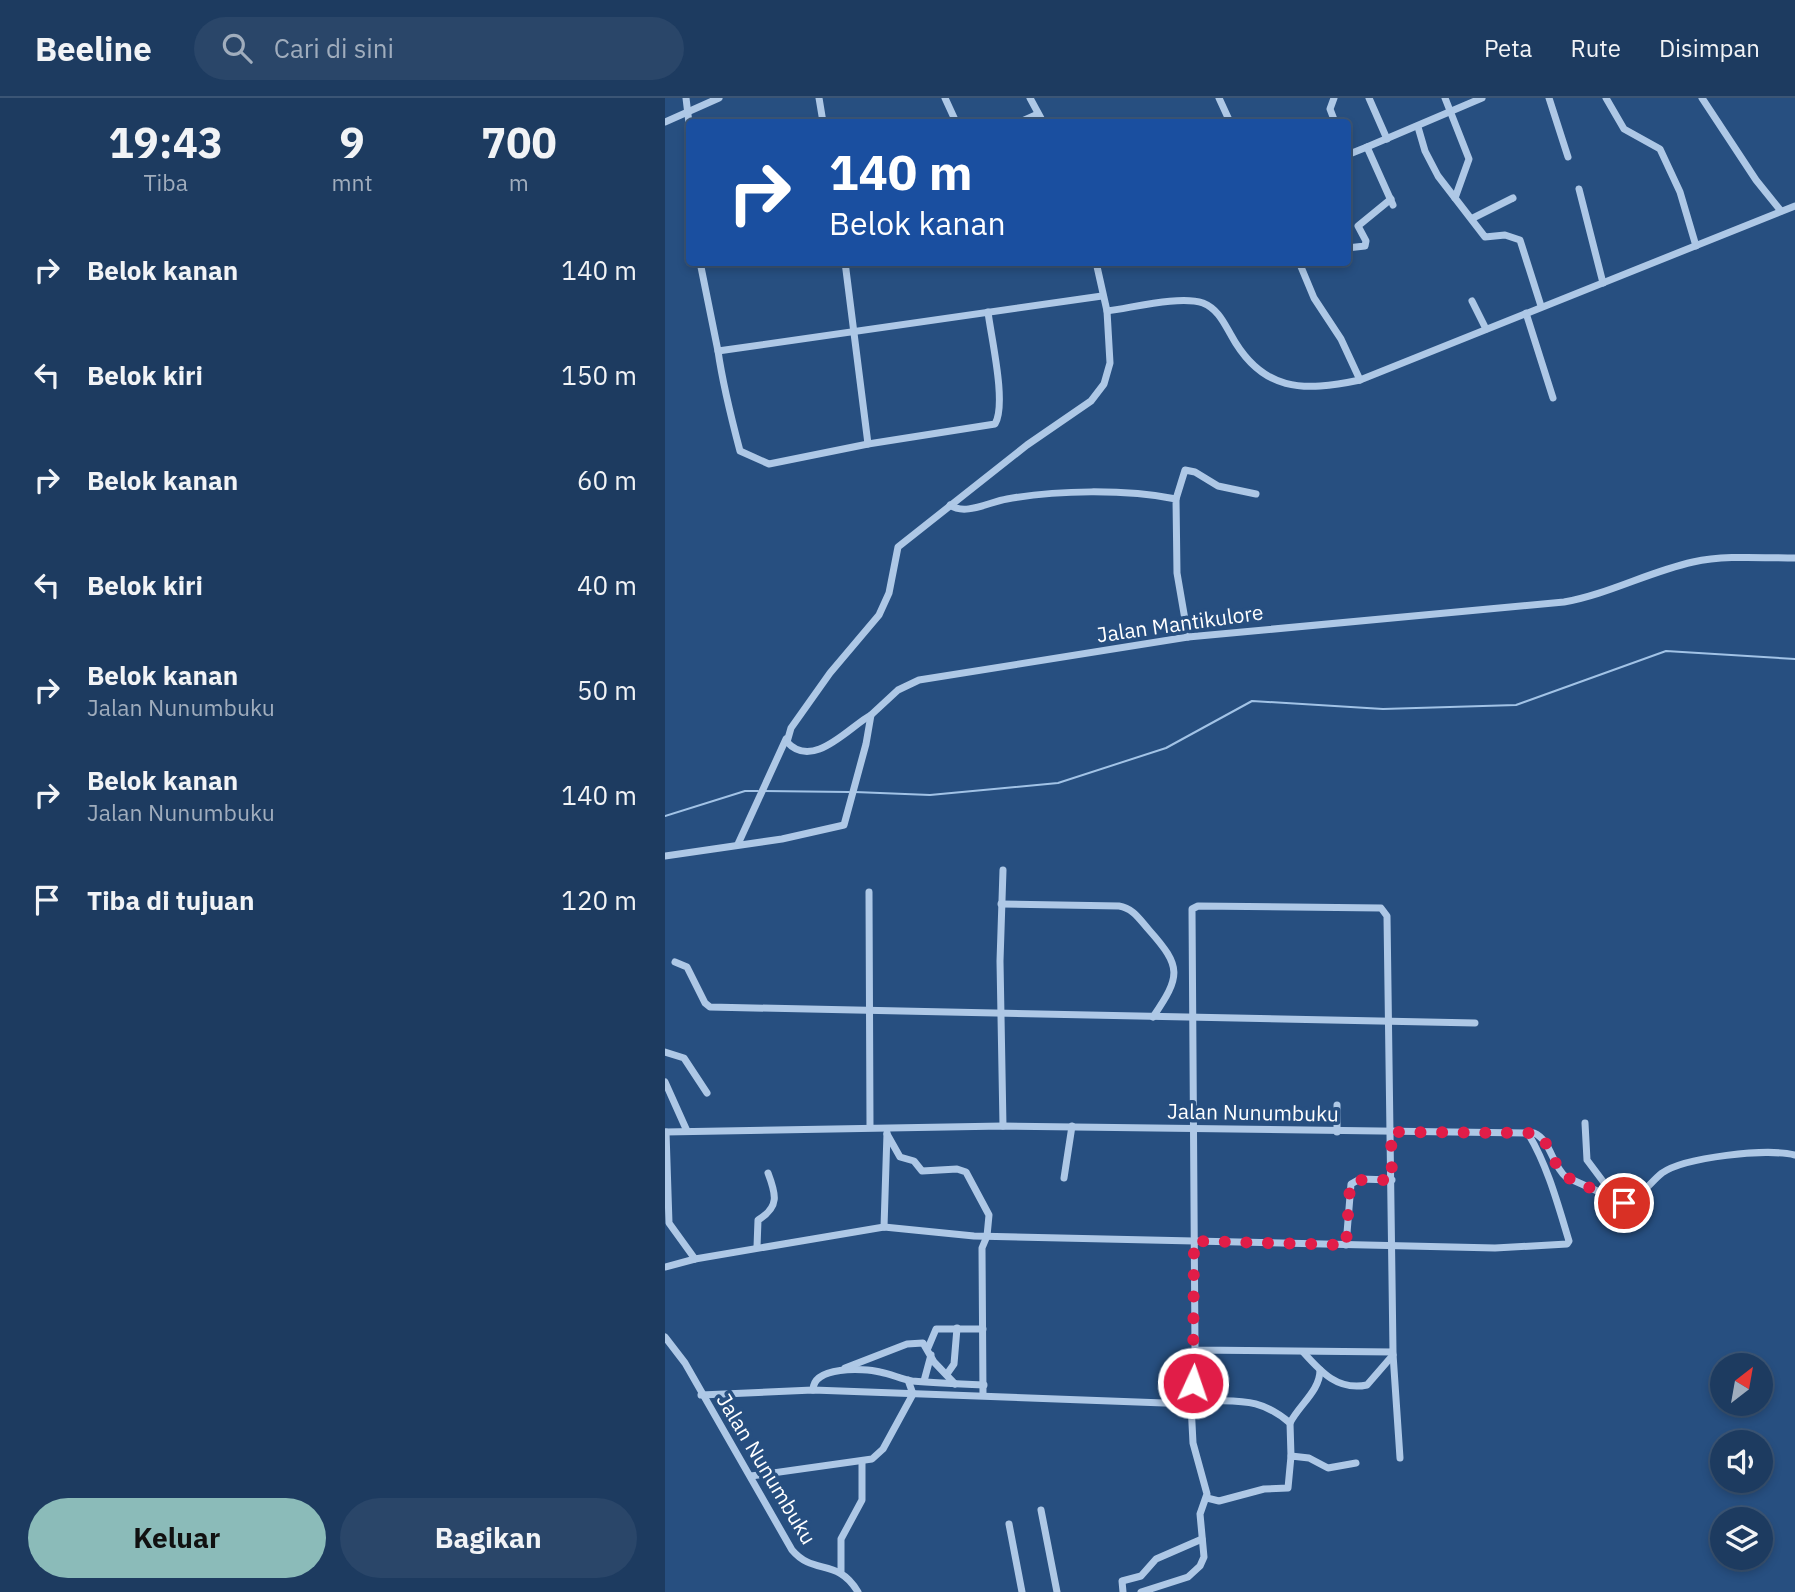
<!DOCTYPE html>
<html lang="id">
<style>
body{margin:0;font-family:"IBM Plex Sans",sans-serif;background:#2a4669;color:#f1f3f6;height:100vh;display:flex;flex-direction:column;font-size:26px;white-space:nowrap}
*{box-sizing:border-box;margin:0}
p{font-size:23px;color:#a0adbd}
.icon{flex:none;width:38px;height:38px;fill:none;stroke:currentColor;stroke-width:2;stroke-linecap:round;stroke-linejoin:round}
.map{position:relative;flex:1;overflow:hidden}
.sheet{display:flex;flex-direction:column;background:#1d3b60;width:665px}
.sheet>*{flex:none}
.hud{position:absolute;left:21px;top:21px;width:665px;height:147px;border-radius:7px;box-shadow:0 4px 10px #0003,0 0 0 2px #3b5575;background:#1a4fa0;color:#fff;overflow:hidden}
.needle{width:46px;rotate:31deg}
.buttons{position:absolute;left:1045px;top:1255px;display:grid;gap:14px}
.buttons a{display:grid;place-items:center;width:63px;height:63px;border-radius:50%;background:#1d3b60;box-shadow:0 4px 10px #0003,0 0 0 2px #3b5575;font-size:35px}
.pin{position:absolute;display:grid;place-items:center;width:60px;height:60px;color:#fff;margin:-30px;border:4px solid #fff;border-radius:50%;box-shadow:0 2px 7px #0007}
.me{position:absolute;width:77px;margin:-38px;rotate:3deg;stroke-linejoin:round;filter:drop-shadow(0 0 5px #0008)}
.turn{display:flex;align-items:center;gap:24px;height:147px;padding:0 28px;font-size:32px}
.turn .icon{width:91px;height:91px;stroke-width:2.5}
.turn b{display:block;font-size:49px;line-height:60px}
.eta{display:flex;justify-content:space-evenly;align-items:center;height:119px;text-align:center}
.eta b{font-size:42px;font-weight:700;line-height:49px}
.primary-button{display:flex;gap:14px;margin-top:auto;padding:14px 28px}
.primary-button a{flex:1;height:80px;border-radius:42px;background:#8bbbb9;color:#111;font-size:28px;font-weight:700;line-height:80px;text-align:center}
.primary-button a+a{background:#2a4669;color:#f1f3f6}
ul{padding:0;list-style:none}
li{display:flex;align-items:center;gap:21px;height:105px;padding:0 28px}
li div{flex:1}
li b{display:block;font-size:26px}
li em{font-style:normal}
header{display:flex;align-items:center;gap:42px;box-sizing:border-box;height:98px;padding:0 35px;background:#1d3b60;border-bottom:2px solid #3b5575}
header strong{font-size:33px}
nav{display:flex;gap:38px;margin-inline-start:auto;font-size:24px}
.search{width:490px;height:63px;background:#2a4669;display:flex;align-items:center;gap:18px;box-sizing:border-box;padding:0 24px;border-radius:38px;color:#a0adbd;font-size:26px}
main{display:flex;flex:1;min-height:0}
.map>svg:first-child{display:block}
</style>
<header>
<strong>Beeline</strong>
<div class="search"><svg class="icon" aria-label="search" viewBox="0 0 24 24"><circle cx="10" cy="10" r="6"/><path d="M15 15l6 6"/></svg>Cari di sini</div>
<nav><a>Peta</a><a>Rute</a><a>Disimpan</a></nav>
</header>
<main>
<section class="sheet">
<div class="eta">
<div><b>19:43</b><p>Tiba</p></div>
<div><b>9</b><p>mnt</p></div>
<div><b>700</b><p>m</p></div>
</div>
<ul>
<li><svg class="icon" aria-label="right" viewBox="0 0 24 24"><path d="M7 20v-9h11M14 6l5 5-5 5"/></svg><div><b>Belok kanan</b></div><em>140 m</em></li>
<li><svg class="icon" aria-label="left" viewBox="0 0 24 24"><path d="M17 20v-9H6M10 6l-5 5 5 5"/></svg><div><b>Belok kiri</b></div><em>150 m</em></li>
<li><svg class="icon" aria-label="right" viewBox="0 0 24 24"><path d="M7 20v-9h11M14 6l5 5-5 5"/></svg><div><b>Belok kanan</b></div><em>60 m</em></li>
<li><svg class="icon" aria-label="left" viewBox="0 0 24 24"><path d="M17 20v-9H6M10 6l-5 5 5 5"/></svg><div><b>Belok kiri</b></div><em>40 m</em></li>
<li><svg class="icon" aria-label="right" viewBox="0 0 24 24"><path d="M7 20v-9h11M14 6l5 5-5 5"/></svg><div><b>Belok kanan</b><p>Jalan Nunumbuku</p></div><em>50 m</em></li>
<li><svg class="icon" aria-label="right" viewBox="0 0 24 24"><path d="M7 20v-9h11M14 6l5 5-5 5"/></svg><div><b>Belok kanan</b><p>Jalan Nunumbuku</p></div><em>140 m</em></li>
<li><svg class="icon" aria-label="arrive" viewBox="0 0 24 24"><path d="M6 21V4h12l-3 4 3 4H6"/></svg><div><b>Tiba di tujuan</b></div><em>120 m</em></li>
</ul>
<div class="primary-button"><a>Keluar</a><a>Bagikan</a></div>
</section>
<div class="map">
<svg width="1130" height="1494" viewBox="0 0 1130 1494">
<rect width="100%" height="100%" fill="#274f80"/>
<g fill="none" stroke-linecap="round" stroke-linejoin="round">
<g stroke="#a2c3e6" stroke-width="2">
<path d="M99 693 184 694"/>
<path d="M190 694 265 697 393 685 501 650 587 603 718 611 851 607 1001 553 1130 561"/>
<path d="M0 718 80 693H93"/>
</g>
<g stroke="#aec8e6" stroke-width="7">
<path d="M21 0 24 25"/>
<path d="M154 0 158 24"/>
<path d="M280 0 291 24"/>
<path d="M365 0 378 24"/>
<path d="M554 0 565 24"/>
<path d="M669 0 665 11 670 24"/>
<path d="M704 0 722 41"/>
<path d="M780 0 804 61 790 100"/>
<path d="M884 0 903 59"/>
<path d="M941 0 959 31 995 51 1015 94 1031 148"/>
<path d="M1037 0 1091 82 1116 113"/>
<path d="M0 24 54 0"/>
<path d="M355 24 373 16"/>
<path d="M753 29 760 53 773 78 820 139 840 137 855 142 876 208"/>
<path d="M702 49 728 107"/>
<path d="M682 50 687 55 702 49 817 0"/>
<path d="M914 91 938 185"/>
<path d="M808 120 848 100"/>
<path d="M682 150 700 148 701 143 693 128 726 101"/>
<path d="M35 164 53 253 437 198"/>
<path d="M180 164 203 346"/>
<path d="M634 164 649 200 676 241 695 282"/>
<path d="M807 203 821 231"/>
<path d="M442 213C467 210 515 197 538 205 553 211 559 225 566 237 597 294 638 294 695 282L1130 108"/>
<path d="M861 215 888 300"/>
<path d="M53 253C58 288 66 319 75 353L104 366 203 346 330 326C342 306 326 239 323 214"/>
<path d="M511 401 520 372 530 374 553 388 591 396"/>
<path d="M285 407C300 418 324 404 342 401 391 392 461 391 511 401L512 475 523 539"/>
<path d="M206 617C185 628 148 673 122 644L126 630 165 575 214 517 224 495 233 449 362 347 426 303 439 286 445 265 442 213 431 164"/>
<path d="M73 746 121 641"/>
<path d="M0 758 117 741 179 727 201 646 206 617 233 592 254 582 523 539 899 504C944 496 983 474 1028 464 1060 457 1097 460 1130 460"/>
<path d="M204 794 205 1028"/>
<path d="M336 806 454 808C468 810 475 822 484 832 517 869 516 878 488 919"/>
<path d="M10 864 22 869 40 905 45 909 810 925"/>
<path d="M0 954 19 960 42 995"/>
<path d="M0 984 22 1033"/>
<path d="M920 1025 922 1062 940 1086V1099"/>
<path d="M338 1028 335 863 338 772"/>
<path d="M0 1034 338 1028 869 1035C886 1042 887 1068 901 1079L959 1105C975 1102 984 1085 997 1075 1020 1059 1102 1050 1130 1057"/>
<path d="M1 1034 4 1125 30 1161"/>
<path d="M672 1034V1007"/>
<path d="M222 1036 235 1059 249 1063 257 1073 292 1071 301 1074 324 1117 322 1138 317 1150 318 1297"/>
<path d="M399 1080 407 1028"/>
<path d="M219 1129 222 1035"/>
<path d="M681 1147 686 1086 695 1081 727 1082"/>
<path d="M92 1149 93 1122C115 1109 111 1096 103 1075"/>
<path d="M0 1169 30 1161 219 1129 309 1138 830 1150 902 1146 904 1143C893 1107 883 1069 864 1037"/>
<path d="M0 1239 20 1265 127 1452C149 1478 172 1459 193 1494"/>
<path d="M263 1250 271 1231H318"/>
<path d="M639 1255C656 1274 673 1293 702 1287L728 1257"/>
<path d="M728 1256 735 1360"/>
<path d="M180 1270 242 1246 258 1245 269 1264 290 1286"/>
<path d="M282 1276 289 1266 292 1230"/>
<path d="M259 1283 266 1257"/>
<path d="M148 1292C148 1268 198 1270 215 1274 226 1276 236 1281 247 1283 271 1285 295 1286 319 1287"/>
<path d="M36 1297 148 1292 526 1306 530 1252 527 811 533 808 716 810 722 818 728 1254 530 1252"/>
<path d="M526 1301C568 1306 590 1295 625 1325L626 1358"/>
<path d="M625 1325C634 1307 655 1293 655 1272"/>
<path d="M86 1378 207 1361 218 1351 248 1296 243 1282"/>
<path d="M542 1400 554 1403 599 1391 623 1390 626 1358 644 1360 663 1370 691 1365"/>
<path d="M376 1412 392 1494"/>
<path d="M344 1426 357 1494"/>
<path d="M176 1473V1441L197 1402V1365"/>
<path d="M458 1494 457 1483 476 1478 491 1461 537 1441"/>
<path d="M476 1494 523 1479 535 1468 539 1459 535 1416 542 1396 528 1345 526 1306"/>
</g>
</g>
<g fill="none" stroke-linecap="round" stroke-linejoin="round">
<path stroke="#e11d48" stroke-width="12" stroke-dasharray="0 21.6" d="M528 1285 529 1143 681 1147 685 1088 691 1082H727L726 1034 869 1035C886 1042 887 1068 901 1079L959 1105"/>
</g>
<g text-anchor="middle" stroke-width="7" stroke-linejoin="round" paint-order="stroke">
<g font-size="21" fill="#fff" stroke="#274f80">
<text transform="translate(515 526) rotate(-8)" y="7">Jalan Mantikulore</text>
<text transform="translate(588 1015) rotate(1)" y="7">Jalan Nunumbuku</text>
<text transform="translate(101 1371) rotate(59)" y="7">Jalan Nunumbuku</text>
</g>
</g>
</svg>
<div class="buttons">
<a><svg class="needle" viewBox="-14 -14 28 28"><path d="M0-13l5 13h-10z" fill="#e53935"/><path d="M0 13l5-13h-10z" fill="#a0adbd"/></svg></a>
<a><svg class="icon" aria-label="sound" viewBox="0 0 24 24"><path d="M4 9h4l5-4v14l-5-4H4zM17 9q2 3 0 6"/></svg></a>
<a><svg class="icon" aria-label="layers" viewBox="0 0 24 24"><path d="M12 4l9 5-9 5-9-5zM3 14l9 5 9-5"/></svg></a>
</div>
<div class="pin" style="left:959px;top:1105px;background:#d93025"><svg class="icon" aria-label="arrive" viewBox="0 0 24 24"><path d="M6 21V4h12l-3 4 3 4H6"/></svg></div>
<svg class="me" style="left:528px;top:1285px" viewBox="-20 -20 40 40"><circle r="17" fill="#e11d48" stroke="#fff" stroke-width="3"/><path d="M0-11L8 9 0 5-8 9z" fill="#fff"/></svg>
<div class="hud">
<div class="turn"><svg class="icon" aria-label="right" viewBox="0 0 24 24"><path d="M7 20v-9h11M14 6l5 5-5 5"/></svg><div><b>140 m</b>Belok kanan</div></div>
</div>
</div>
</main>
